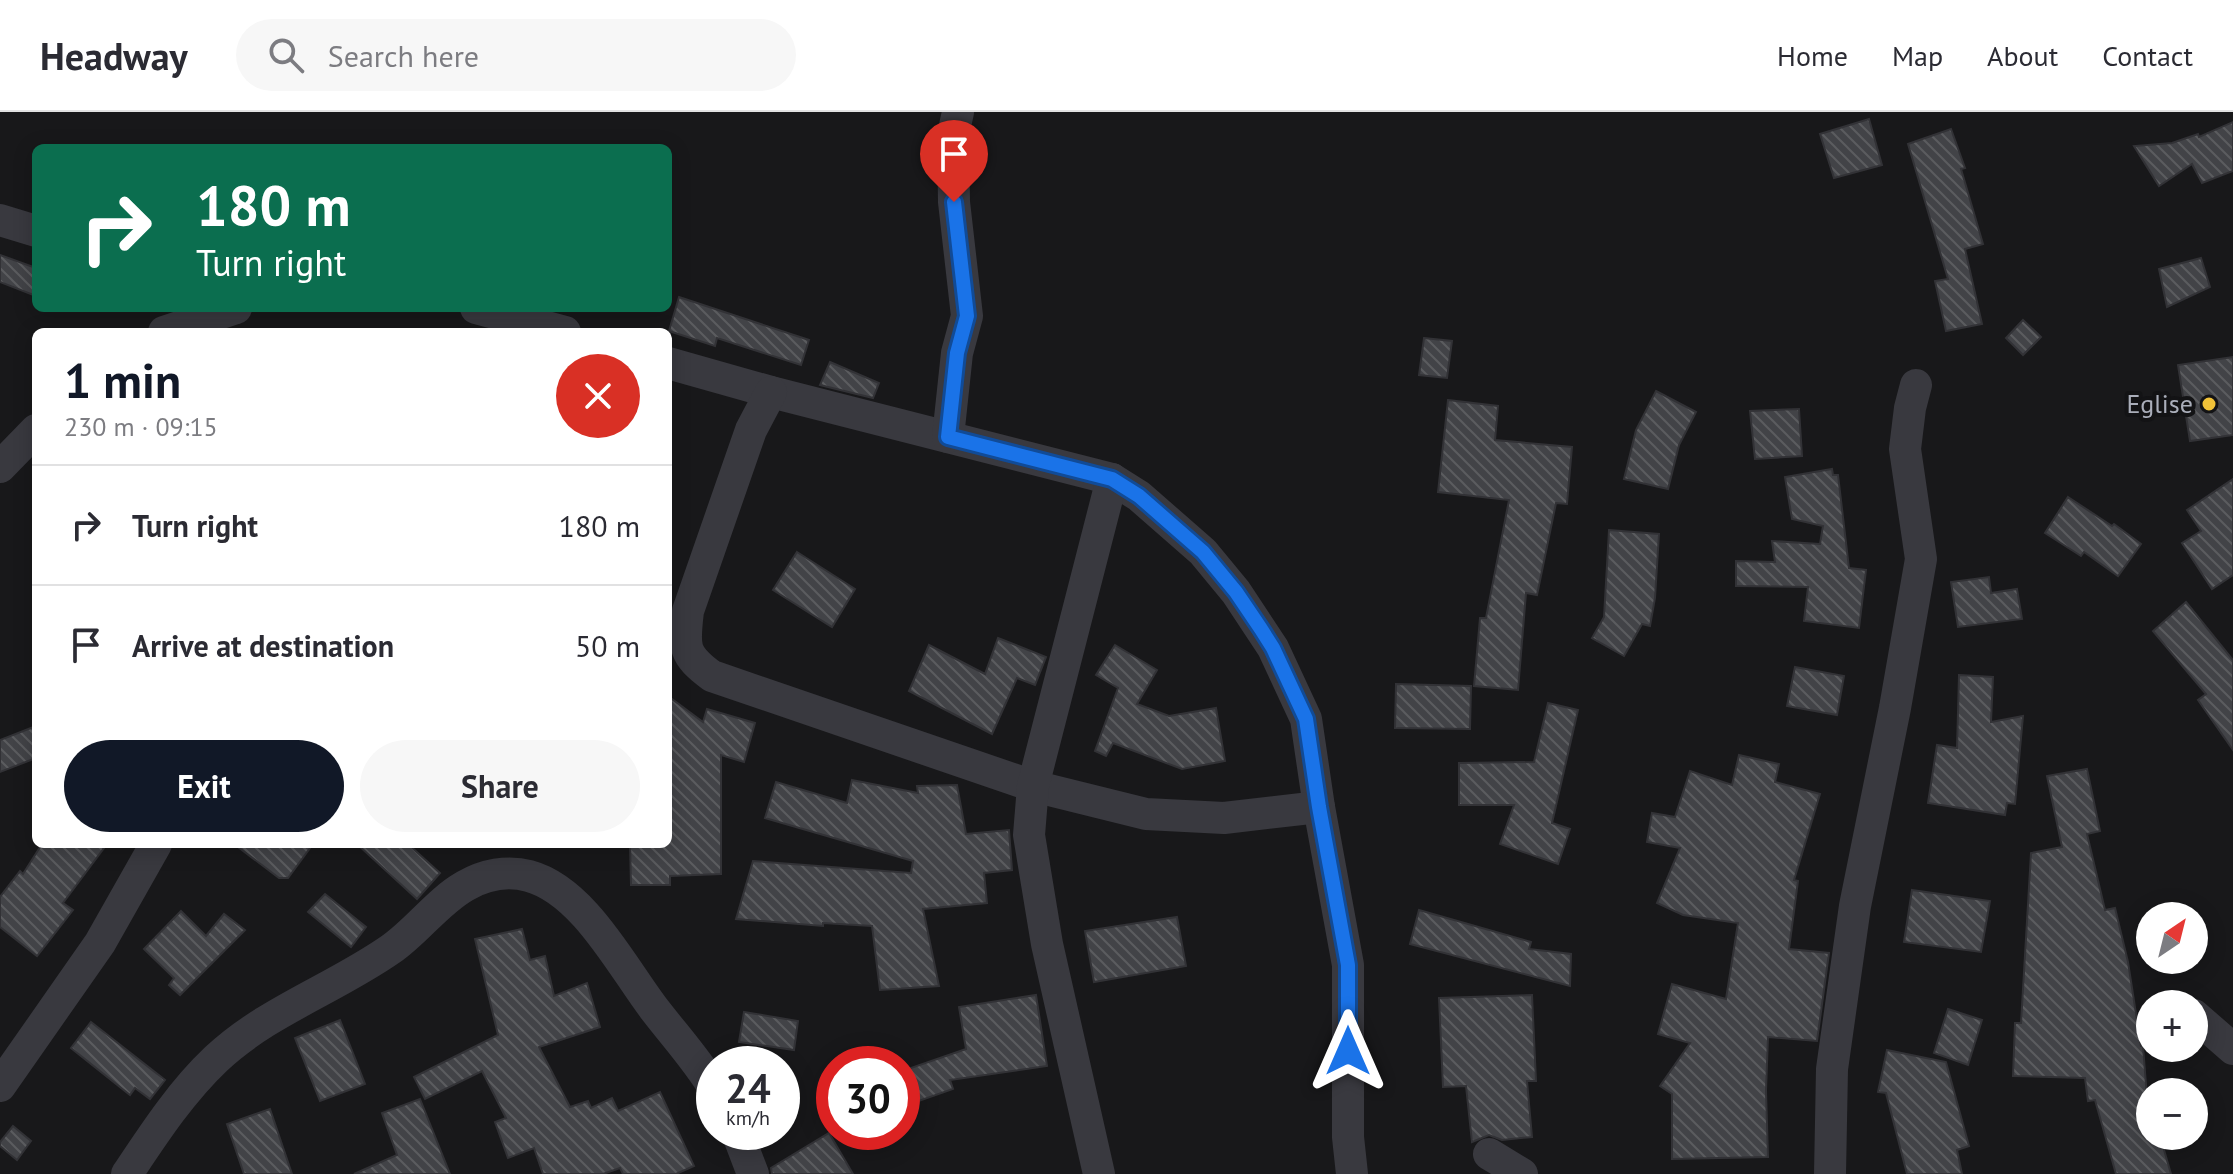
<!DOCTYPE html>
<meta charset="utf-8">
<style>
body{margin:0;font-family:"PT Sans",sans-serif;background:#f7f7f7;color:#2b2b33;height:100vh;display:flex;flex-direction:column;font-size:30px;white-space:nowrap}
*{box-sizing:border-box;margin:0}
p{font-size:26px;color:#7c7c81}
.icon{flex:none;width:44px;height:44px;fill:none;stroke:currentColor;stroke-width:2;stroke-linecap:round;stroke-linejoin:round}
.map{position:relative;flex:1;overflow:hidden}
.panel{position:absolute;left:32px;top:216px;width:640px;height:520px;display:flex;flex-direction:column;background:#fff;border-radius:12px;box-shadow:0 4px 20px #0003}
.panel>*{flex:none}
.banner{position:absolute;left:32px;top:32px;width:640px;height:168px;border-radius:12px;box-shadow:0 4px 20px #0003;background:#0b6e4f;color:#fff;overflow:hidden}
.needle{width:52px;rotate:35deg}
.buttons{position:absolute;left:2136px;top:790px;display:grid;gap:16px}
.buttons a{display:grid;place-items:center;width:72px;height:72px;border-radius:50%;background:#fff;box-shadow:0 4px 20px #0003;font-size:40px}
.speed{position:absolute;left:696px;top:934px;display:flex;gap:16px;font-size:40px;font-weight:700;text-align:center}
.speed>*{display:grid;place-content:center;width:104px;height:104px;border-radius:50%;background:#fff;box-shadow:0 4px 20px #0003;line-height:1}
.speed small{font-size:20px;font-weight:400}
.speed .limit{border:12px solid #d22;background:#fff;color:#111}
.pin{position:absolute;display:grid;place-items:center;width:68px;height:68px;color:#fff;margin:-82px -34px;border-radius:50% 50% 50% 0;rotate:-45deg;box-shadow:0 0 8px #0007}
.pin .icon{rotate:45deg}
.me{position:absolute;width:88px;margin:-44px;rotate:0deg;stroke-linejoin:round;filter:drop-shadow(0 0 6px #0008)}
.turn{display:flex;align-items:center;gap:28px;height:168px;padding:0 32px;font-size:36px}
.turn .icon{width:104px;height:104px;stroke-width:2.5}
.turn b{display:block;font-size:56px;line-height:68px}
.round{display:grid;place-items:center;flex:none;width:84px;height:84px;border-radius:42px;background:#f7f7f7}
.headline{display:flex;align-items:center;justify-content:space-between;height:136px;padding:0 32px}
h1{font-size:48px;font-weight:600;line-height:60px;color:#111827}
.action{display:flex;gap:16px;margin-top:auto;padding:16px 32px}
.action a{flex:1;height:92px;border-radius:48px;background:#111827;color:#fff;font-size:32px;font-weight:600;line-height:92px;text-align:center}
.action a+a{background:#f7f7f7;color:#2b2b33}
ul{padding:0;list-style:none}
li{display:flex;align-items:center;gap:24px;height:120px;padding:0 32px;border-top:2px solid #e1e1e2}
li div{flex:1}
li b{display:block;font-size:30px}
li em{font-style:normal}
header{display:flex;align-items:center;gap:48px;box-sizing:border-box;height:112px;padding:0 40px;background:#fff;border-bottom:2px solid #e1e1e2}
header strong{font-size:38px}
nav{display:flex;gap:44px;margin-inline-start:auto;font-size:28px}
.search{width:560px;height:72px;background:#f7f7f7;display:flex;align-items:center;gap:20px;box-sizing:border-box;padding:0 28px;border-radius:44px;color:#7c7c81;font-size:30px}
.map>svg:first-child{display:block}
</style>
<header>
<strong>Headway</strong>
<div class="search"><svg class="icon" aria-label="search" viewBox="0 0 24 24"><circle cx="10" cy="10" r="6"/><path d="M15 15l6 6"/></svg>Search here</div>
<nav><a>Home</a><a>Map</a><a>About</a><a>Contact</a></nav>
</header>
<div class="map">
<svg width="2233" height="1062" viewBox="0 0 2233 1062">
<defs>
<pattern id="building-back-hatch" width="6" height="6" patternUnits="userSpaceOnUse" patternTransform="scale(2)"><rect width="6" height="6" fill="#424347"/><path d="M-1 5l2 2M0 0l6 6M5-1l2 2" fill="none" stroke="#5b5c5f"/></pattern>
</defs>
<rect width="100%" height="100%" fill="#18181a"/>
<g fill="url(#building-back-hatch)" stroke="#323236" stroke-width="2">
<path d="M1869 7 1882 53 1834 66 1820 22Z"/>
<path d="M2233 10V59L2202 71 2192 52 2159 74 2134 34 2172 31 2198 22 2199 25Z"/>
<path d="M1951 17 1965 56 1961 57 1983 132 1965 137 1982 212 1946 219 1935 169 1948 167 1908 32Z"/>
<path d="M0 143 36 156V184L0 170Z"/>
<path d="M2201 146 2210 175 2167 195 2159 157Z"/>
<path d="M679 185 809 228 801 253 717 226 715 234 669 219Z"/>
<path d="M2023 208 2041 225 2023 243 2006 226Z"/>
<path d="M1424 226 1452 229 1447 266 1419 263Z"/>
<path d="M2233 245V323L2190 329 2178 253Z"/>
<path d="M830 250 879 271 873 286 820 273Z"/>
<path d="M1656 279 1696 300 1679 333 1668 377 1624 367 1636 318Z"/>
<path d="M1448 288 1498 294 1495 328 1572 335 1567 392 1556 391 1537 483 1526 481 1518 578 1474 574 1480 506H1486L1509 388 1438 380Z"/>
<path d="M1799 297 1802 344 1755 347 1750 299Z"/>
<path d="M1832 357 1833 363H1838L1849 456 1866 458 1859 516 1804 509 1808 475 1736 474V449L1775 450 1772 429 1820 432 1823 414 1792 407 1785 365Z"/>
<path d="M2233 367V463L2212 477 2182 431 2201 419 2187 398Z"/>
<path d="M2068 385 2112 414 2114 412 2141 432 2118 464 2084 440 2081 444 2045 421Z"/>
<path d="M1609 418 1659 422 1655 486 1650 514 1642 512 1624 544 1592 526 1604 505Z"/>
<path d="M797 440 855 477 832 515 773 478Z"/>
<path d="M1989 465 1991 481 2017 477 2022 507 1958 515 1951 470Z"/>
<path d="M2186 490 2233 548V638L2198 588 2206 582 2153 519Z"/>
<path d="M998 526 1046 545 1035 573 1017 566 992 622 909 579 929 533 985 562Z"/>
<path d="M1115 533 1157 558 1137 592 1169 604 1216 596 1225 649 1182 657 1113 631 1106 644 1095 639 1118 576 1096 563Z"/>
<path d="M1795 555 1844 564 1837 603 1787 594Z"/>
<path d="M1959 563 1993 565 1991 610 2023 604 2015 692 2007 691 2005 703 1928 691 1937 633 1957 636Z"/>
<path d="M1396 572 1471 574 1470 617 1395 616Z"/>
<path d="M668 584 703 610 707 597 755 611 744 650 721 643V762L670 764V773H631L630 732H668Z"/>
<path d="M1548 591 1578 598 1552 711 1570 717 1558 752 1500 732 1514 693H1459V651L1534 650Z"/>
<path d="M36 614V646L0 660V628Z"/>
<path d="M1739 643 1779 652 1775 670 1820 682 1794 768 1798 769 1789 837 1829 841 1817 929 1768 925 1766 979 1768 1045 1672 1047V982L1660 974 1690 931 1658 922 1672 872 1726 887 1738 811 1683 803 1657 791 1680 736 1647 730 1652 701 1675 705 1690 659 1732 673Z"/>
<path d="M2087 657 2100 719 2087 722 2105 798 2115 796 2128 850 2141 934H2143L2150 1024H2160L2171 1062H2116L2095 988 2088 989 2085 966 2013 964 2015 911H2021L2031 741 2062 735 2047 664Z"/>
<path d="M852 668 918 681 917 674 957 673 966 722 1009 718 1012 758 984 761 987 791 923 797 939 874 880 878 872 814 823 811V814L736 807 753 749 911 761 913 749 765 706 776 670 847 691Z"/>
<path d="M42 732H107L63 791 73 798 37 844 0 815V785L20 759 23 762Z"/>
<path d="M234 732H313L288 766H279Z"/>
<path d="M357 732H408L440 761 417 787Z"/>
<path d="M1912 778 1990 789 1981 840 1904 830Z"/>
<path d="M325 782 366 815 351 835 308 800Z"/>
<path d="M1419 798 1531 830 1529 837 1571 842 1570 874 1410 832Z"/>
<path d="M181 799 206 824 224 802 245 818 180 883 169 873 174 866 144 837Z"/>
<path d="M1177 805 1186 854 1094 870 1085 819Z"/>
<path d="M522 817 530 848 545 844 554 884 587 871 600 915 539 935 570 995 588 989 591 996 612 986 618 999 660 980 694 1054 676 1062H623L620 1056 603 1062H543L534 1036 508 1046 495 1010 506 1006 482 959 425 987 414 965 498 923 475 827Z"/>
<path d="M1036 883 1047 954 950 968 953 977 913 991 902 959 966 937 959 895Z"/>
<path d="M1532 883 1536 969H1527L1532 1025 1502 1028 1489 1023 1472 1030 1466 974 1443 975 1439 886Z"/>
<path d="M1948 897 1982 908 1968 953 1934 941Z"/>
<path d="M744 900 798 909 794 938 739 930Z"/>
<path d="M340 908 365 972 320 989 295 926Z"/>
<path d="M91 910 165 968 150 987 135 976 130 983 71 936Z"/>
<path d="M1887 938 1946 950 1969 1034 1957 1038 1962 1062H1907L1886 981 1878 980Z"/>
<path d="M420 987 450 1062H354L397 1043 382 1001Z"/>
<path d="M270 997 292 1062H244L227 1012Z"/>
<path d="M13 1014 31 1029 17 1048 0 1034V1030Z"/>
<path d="M829 1021 853 1062H772L771 1056Z"/>
</g>
<g fill="none" stroke-linecap="round" stroke-linejoin="round">
<g stroke="#39393f" stroke-width="32">
<path d="M0 108 36 119"/>
<path d="M476 196 565 220"/>
<path d="M164 220 236 196"/>
<path d="M668 251 771 280 1112 367 1139 384 1203 440 1236 480 1273 536 1306 607 1319 695 1348 853V1025L1352 1062"/>
<path d="M771 280 751 318 688 499C684 534 682 542 712 564L1033 674 1146 702 1224 706 1319 695"/>
<path d="M948 325 957 241 967 204 954 90 953 23 958 0"/>
<path d="M0 355 36 318"/>
<path d="M2194 903 2233 937"/>
<path d="M0 974 100 831 156 732"/>
<path d="M737 1020 753 1062"/>
<path d="M1489 1042 1522 1062"/>
<path d="M127 1062C153 1023 181 980 216 947 267 899 334 877 391 837 417 819 437 790 465 774 484 763 507 758 529 764 584 779 622 855 655 898 675 924 697 948 714 976"/>
<path d="M1099 1062 1047 832 1029 723 1033 674 1112 367"/>
<path d="M1830 1062 1832 957 1855 794 1895 596 1921 447 1905 337 1910 296 1916 273"/>
</g>
</g>
<g fill="none" stroke-linecap="round" stroke-linejoin="round">
<defs>
<path id="route" d="M954 90 967 204 957 241 948 325 1112 367 1139 384 1203 440 1236 480 1261 517 1273 536 1306 607 1319 695 1348 853V939"/>
</defs>
<use href="#route" stroke="#114b97" stroke-width="20"/>
<use href="#route" stroke="#1a73e8" stroke-width="14"/>
</g>
<circle fill="#f1c238" stroke="#131315" stroke-width="3" cx="2209" cy="292" r="8"/>
<g text-anchor="middle" stroke-width="8" stroke-linejoin="round" paint-order="stroke">
<g font-size="26" fill="#aaaeba" stroke="#131315" text-anchor="end">
<text x="2193" y="301">Eglise</text>
</g>
</g>
</svg>
<div class="buttons">
<a><svg class="needle" viewBox="-14 -14 28 28"><path d="M0-13l5 13h-10z" fill="#e53935"/><path d="M0 13l5-13h-10z" fill="#7c7c81"/></svg></a>
<a>+</a>
<a>−</a>
</div>
<div class="speed"><div>24<small>km/h</small></div><div class="limit">30</div></div>
<div class="pin" style="left:954px;top:90px;background:#d93025"><svg class="icon" aria-label="arrive" viewBox="0 0 24 24"><path d="M6 21V4h12l-3 4 3 4H6"/></svg></div>
<svg class="me" style="left:1348px;top:939px" viewBox="-20 -20 40 40"><path d="M0-17L14 15 0 8-14 15z" fill="#1a73e8" stroke="#fff" stroke-width="4"/></svg>
<div class="banner">
<div class="turn"><svg class="icon" aria-label="right" viewBox="0 0 24 24"><path d="M7 20v-9h11M14 6l5 5-5 5"/></svg><div><b>180 m</b>Turn right</div></div>
</div>
<section class="panel">
<div class="headline"><div><h1>1 min</h1><p>230 m · 09:15</p></div><a class="round" style="background:#d93025;color:#fff"><svg class="icon" aria-label="close" viewBox="0 0 24 24"><path d="M6 6l12 12M18 6L6 18"/></svg></a></div>
<ul>
<li><svg class="icon" aria-label="right" viewBox="0 0 24 24"><path d="M7 20v-9h11M14 6l5 5-5 5"/></svg><div><b>Turn right</b></div><em>180 m</em></li>
<li><svg class="icon" aria-label="arrive" viewBox="0 0 24 24"><path d="M6 21V4h12l-3 4 3 4H6"/></svg><div><b>Arrive at destination</b></div><em>50 m</em></li>
</ul>
<div class="action"><a>Exit</a><a>Share</a></div>
</section>
</div>
